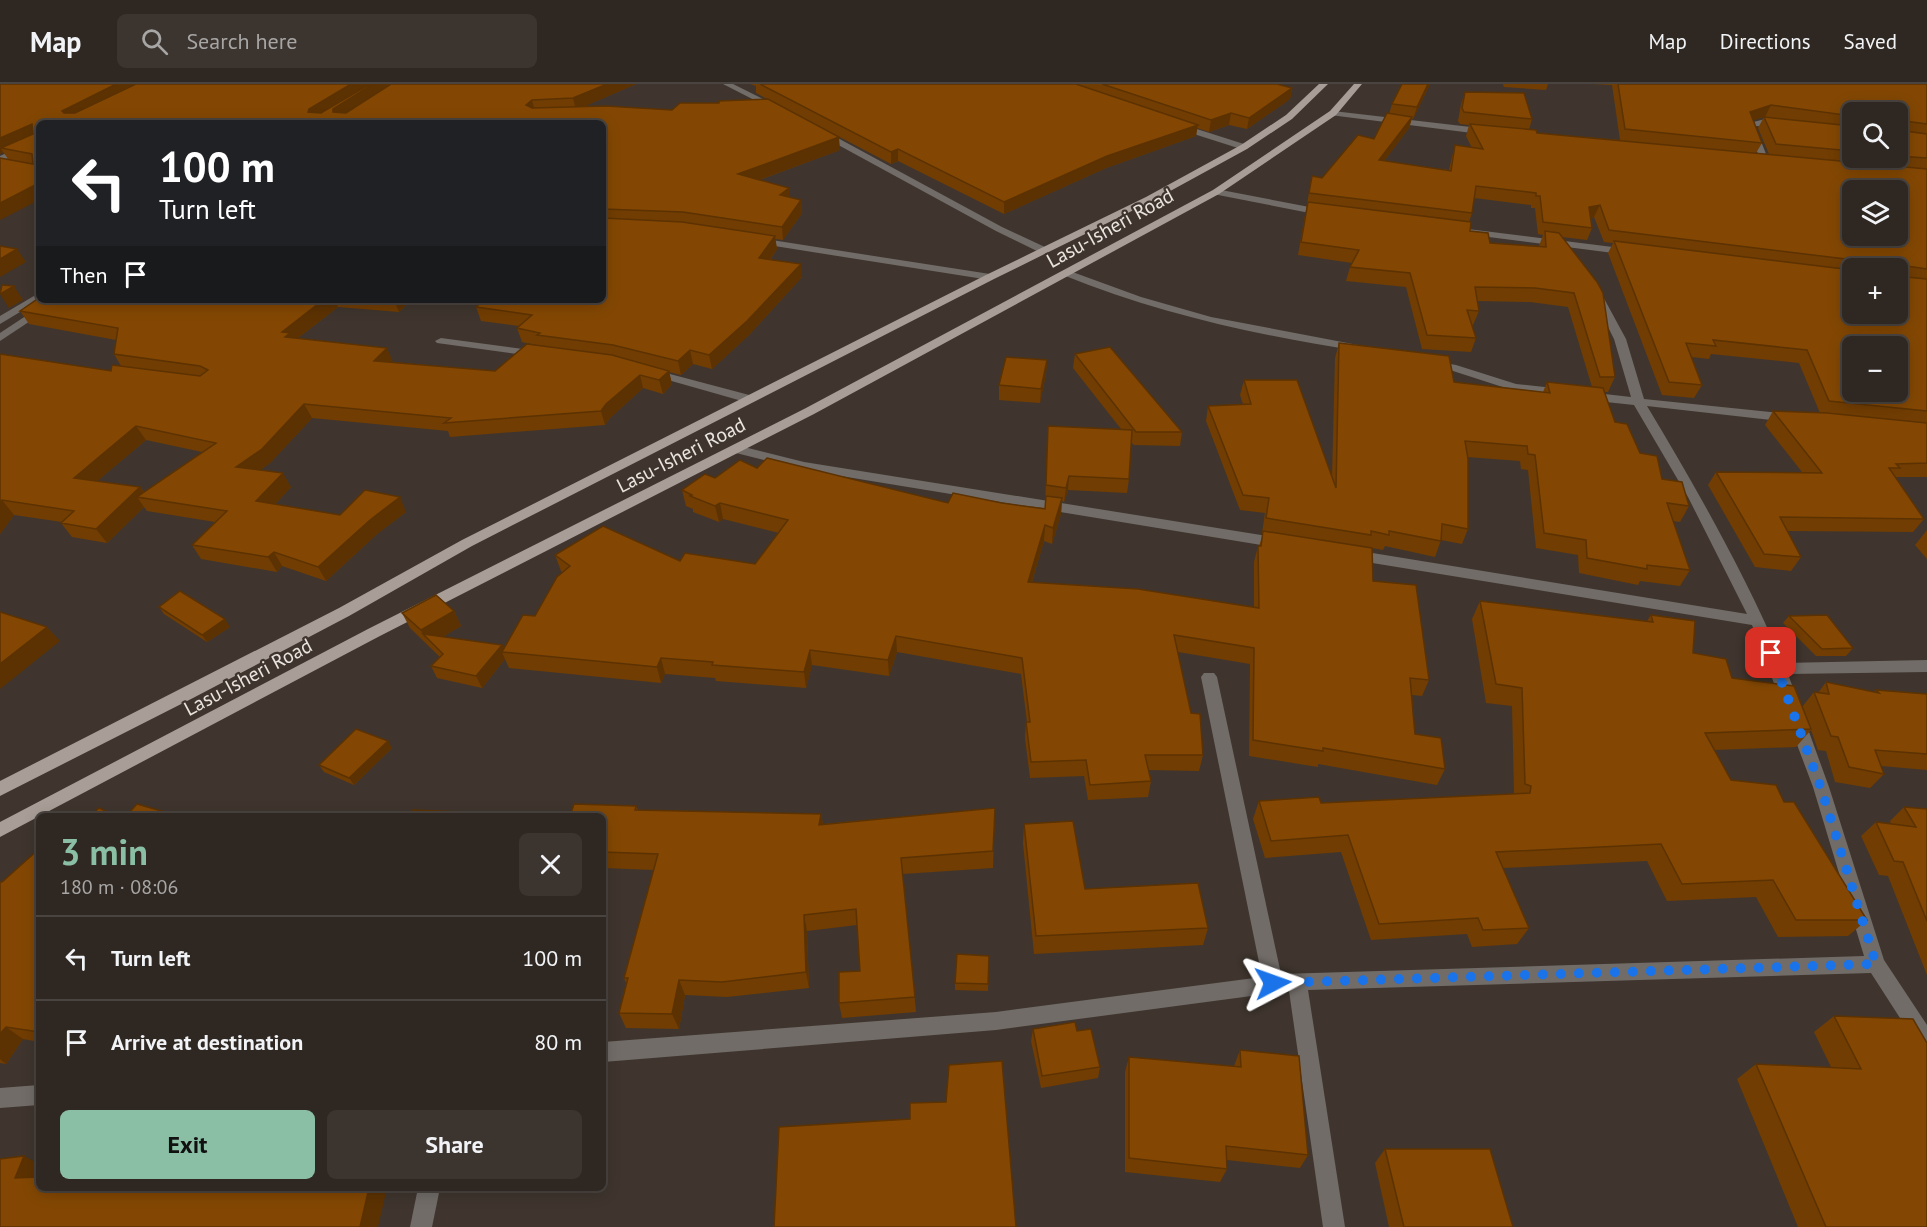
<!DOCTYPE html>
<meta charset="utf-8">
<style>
body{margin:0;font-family:"PT Sans",sans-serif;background:#3b342f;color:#f1f3f6;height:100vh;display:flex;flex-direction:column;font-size:22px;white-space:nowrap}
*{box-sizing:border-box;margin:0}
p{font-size:20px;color:#a7a6a5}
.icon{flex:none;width:33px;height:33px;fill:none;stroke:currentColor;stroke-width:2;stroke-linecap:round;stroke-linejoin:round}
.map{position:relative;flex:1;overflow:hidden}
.panel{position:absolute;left:36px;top:729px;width:570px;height:378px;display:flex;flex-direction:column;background:#2f2822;border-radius:9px;box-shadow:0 3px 15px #0003,0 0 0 2px #4a4440}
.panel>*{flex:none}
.guide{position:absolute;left:36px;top:36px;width:570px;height:183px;border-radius:9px;box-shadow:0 3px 15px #0003,0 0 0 2px #4a4440;background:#202124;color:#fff;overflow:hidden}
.tools{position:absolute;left:1842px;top:18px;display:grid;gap:12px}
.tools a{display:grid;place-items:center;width:66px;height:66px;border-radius:9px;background:#2f2822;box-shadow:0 3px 15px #0003,0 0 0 2px #4a4440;font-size:30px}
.pin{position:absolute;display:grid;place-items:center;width:51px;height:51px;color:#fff;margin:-26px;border-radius:12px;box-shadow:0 3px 9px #0006}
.me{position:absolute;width:66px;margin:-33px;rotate:86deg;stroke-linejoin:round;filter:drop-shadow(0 0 4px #0008)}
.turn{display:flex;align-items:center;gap:21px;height:126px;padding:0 24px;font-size:27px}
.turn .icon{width:78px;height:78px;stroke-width:2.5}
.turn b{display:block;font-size:42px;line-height:51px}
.then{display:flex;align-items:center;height:57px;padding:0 24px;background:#0003;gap:12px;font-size:22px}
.round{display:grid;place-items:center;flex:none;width:63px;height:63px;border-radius:9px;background:#3b342f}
.headline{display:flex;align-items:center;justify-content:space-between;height:102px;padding:0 24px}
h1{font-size:36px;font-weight:800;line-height:45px;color:#8abfa5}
.primary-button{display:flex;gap:12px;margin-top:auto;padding:12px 24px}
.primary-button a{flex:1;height:69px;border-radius:9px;background:#8abfa5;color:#111;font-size:24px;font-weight:800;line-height:69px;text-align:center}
.primary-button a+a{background:#3b342f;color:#f1f3f6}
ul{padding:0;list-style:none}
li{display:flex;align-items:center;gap:18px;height:84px;padding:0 24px;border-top:2px solid #4a4440}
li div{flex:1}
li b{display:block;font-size:22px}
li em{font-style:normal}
header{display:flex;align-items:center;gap:36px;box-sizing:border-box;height:84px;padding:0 30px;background:#2f2822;border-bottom:2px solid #4a4440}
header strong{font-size:28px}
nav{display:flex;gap:33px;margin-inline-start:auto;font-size:21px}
.search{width:420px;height:54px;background:#3b342f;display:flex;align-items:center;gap:15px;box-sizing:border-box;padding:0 21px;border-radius:9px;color:#a7a6a5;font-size:22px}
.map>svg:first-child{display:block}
</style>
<header>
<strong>Map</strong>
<div class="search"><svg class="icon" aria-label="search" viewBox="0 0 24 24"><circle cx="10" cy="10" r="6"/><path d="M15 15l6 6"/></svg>Search here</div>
<nav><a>Map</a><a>Directions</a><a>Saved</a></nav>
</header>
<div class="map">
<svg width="1927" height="1143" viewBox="0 0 1927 1143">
<rect width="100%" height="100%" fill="#3f352e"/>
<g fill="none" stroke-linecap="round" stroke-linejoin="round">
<g fill="#716c68" fill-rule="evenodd">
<path d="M723 0H733L783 25 776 27Z"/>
<path d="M1333 27 1488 45 1492 48 1488 51 1330 31 1329 29Z"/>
<path d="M1765 35 1785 40 1781 43 1755 42 1768 75 1764 78 1760 75 1746 40Z"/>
<path d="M1178 39 1247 61 1248 63 1241 65 1175 44 1174 42Z"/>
<path d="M823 46 1002 143 1047 164 1048 166 1039 168 996 147 820 51 819 49Z"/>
<path d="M39 54V60L0 78V72Z"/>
<path d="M1216 105 1325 126 1330 129 1325 132 1213 110V106Z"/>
<path d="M1468 145 1629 165 1634 168 1629 171 1465 150V146Z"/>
<path d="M758 154 990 190 995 193 990 196 755 159V155Z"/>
<path d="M1067 186 1141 213 1211 233 1358 261 1364 264 1358 267C1257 251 1159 230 1063 191L1062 189Z"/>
<path d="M1595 204 1600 207 1626 255 1644 315 1790 330 1796 334 1790 338 1647 322C1697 405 1745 490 1783 579L1927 576V588L1788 590 1829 703 1884 876 1927 941V968L1920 965 1871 889 1308 906 1345 1143H1323L1289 907 996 946 603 978V958L996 928 1262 893 1201 593 1204 589H1214L1217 593 1281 890 1864 872 1813 703 1752 541 1354 476 1347 471 1354 466 1747 530 1688 413 1634 321 1587 316 1581 312 1587 308 1631 313 1614 255 1590 207Z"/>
<path d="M39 209 40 216 0 240V232Z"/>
<path d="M50 216H62L0 257V249Z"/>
<path d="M441 254 538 267 544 270 538 273 437 259 435 257Z"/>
<path d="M1432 277 1456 281 1516 300 1563 305 1569 309 1563 313 1515 307 1450 286 1428 282 1426 280Z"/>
<path d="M651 285 753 312 755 315 749 319 647 290V286Z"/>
<path d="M736 361 804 378 1280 454 1287 459 1280 464 804 386 732 368 730 365 732 362Z"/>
<path d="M39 1001V1021L0 1024V1004Z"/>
<path d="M418 1104H440L432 1143H410Z"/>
</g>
<g fill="#a89e97" fill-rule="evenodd">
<path d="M1319 0H1328L1292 35 1247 65 1152 117 994 195 472 462 349 532 193 614 0 712V697L339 524 462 456 986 191 1146 113 1241 61 1286 31Z"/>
<path d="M1354 0H1362L1336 31 1219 110 814 330 378 553 0 753V738L368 545 806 324 1213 106 1330 27Z"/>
</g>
</g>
<g fill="#713d03" fill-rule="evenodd">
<path d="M0 0H636L585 22 840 66 759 96 790 114 801 116 802 129 783 156 775 155 777 165 770 176 802 193 749 251 712 285 693 280 681 291 669 288 672 300 663 310 643 304 610 334 605 341 450 353 448 347 312 334 270 379 260 386 291 403 275 420 340 431 406 428 377 450 326 497 282 482 277 488 201 475 192 461 215 438 147 427 144 423 107 459 72 453 61 439 62 438 14 431 0 450V270L111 287 121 282 114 270 116 256 29 240 20 227 39 216H411L399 228 338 223 298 254 393 278 495 287 541 262 522 258 517 244 519 242 481 237 476 223 603 216V39H39V116L3 68 0 70ZM146 356 202 368 144 408 140 403 97 397Z"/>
<path d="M750 0H1277L1292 4 1290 15 1247 45 1229 41 1209 48 1197 44 1196 52 1106 84 1004 130 898 77 891 80 756 9V2Z"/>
<path d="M1430 0 1413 35H1412L1409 44 1384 77 1449 86 1452 73 1455 61 1472 64 1466 52 1469 41 1460 40 1458 37 1461 20 1465 8 1532 35 1529 46 1537 49 1620 56 1612 1 1592 0H1927V393H1895L1924 435 1913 448 1787 447 1801 473 1791 487 1755 483 1708 401 1716 388H1802L1765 341 1773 327 1820 329 1799 279 1711 270 1709 275 1692 273 1702 301 1694 314 1662 311 1608 169 1613 159 1604 158 1594 133 1591 134 1592 144 1587 156 1562 153 1615 293 1608 308H1604L1615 338 1640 369 1662 395 1689 422 1680 438 1673 437 1690 486 1680 502 1640 497 1638 501 1579 489 1578 471 1536 464 1528 386 1521 385 1520 377 1467 373 1468 445 1462 460 1441 456 1435 473 1385 462 1383 466 1367 463 1373 497 1429 596 1422 612 1412 611 1415 650 1445 685 1437 701 1318 680V683L1249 672 1250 580 1178 568 1191 629 1203 671 1199 687 1149 686 1151 697 1148 713 1088 716 1084 692 1030 694 1025 654 1026 638H1027L1021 590 897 568 889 592 812 581 806 604 716 597 715 594 665 590 661 599 509 584 505 575 482 604 437 594 431 582 440 573 410 544 402 529 454 527 461 542 442 553 502 561 504 564 535 532 563 489 561 487 555 471 755 480 779 449 723 435 719 438 693 428V425L686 422 682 406 715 394 757 384 948 419H1002L1045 424 1048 342 1121 345 1073 284 1075 270 1182 348 1180 362 1134 361 1131 358 1129 395 1127 409 1068 406 1064 418 1062 417 1061 430 1052 460 1044 457 1032 498 1254 523V478L1258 462H1259L1263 450 1262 449 1265 429 1240 426 1206 337 1208 322 1243 320 1240 311 1244 296 1332 393 1335 274 1339 259 1454 298 1543 308 1547 298 1592 303 1568 223 1530 218 1477 217 1479 227 1473 241H1472L1476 254 1471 268 1422 265 1406 203 1346 197 1350 183 1352 179 1298 171 1312 92 1322 94 1374 55 1389 30 1392 20ZM1852 28H1898V74H1852ZM1764 33 1758 44 1769 70 1756 69 1762 59 1753 36ZM1474 114 1531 121V124H1535L1538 150 1543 151 1539 162 1490 159 1470 147 1469 138 1472 129ZM1852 184H1898L1852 230Z"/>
<path d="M1503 0H1548L1546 6 1504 3Z"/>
<path d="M1047 276 1046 290 1040 319 999 316V301Z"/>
<path d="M1927 446V475L1915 461Z"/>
<path d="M1480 517 1647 537 1651 531 1693 569 1732 594 1802 623 1814 608 1818 609 1826 598 1875 608 1876 606 1927 610V686L1881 682 1884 690 1870 704 1835 698 1826 667 1818 666 1811 646 1796 663 1714 666 1731 696 1784 718 1867 836 1848 852 1778 853 1756 813 1667 817 1647 777 1503 784 1529 844 1517 860 1472 863 1467 850 1371 856 1341 768 1265 774 1253 735 1259 717 1321 719 1514 710 1512 622 1486 619 1472 535Z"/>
<path d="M159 523 230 543 207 558 164 530Z"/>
<path d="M1789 532 1853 564 1846 572H1816L1783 539Z"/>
<path d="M392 664 354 701 324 688 319 681Z"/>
<path d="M636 722 638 726 821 730 823 740 995 724 993 784 903 790 916 928 842 934 839 919 860 887 857 841 807 847 809 904 727 913 685 911 679 945 626 944 619 929 626 899 624 894 654 786 603 784V732Z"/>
<path d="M1904 723 1927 725V891L1888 792 1879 791 1861 752 1876 738 1891 740 1890 737Z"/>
<path d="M1024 740 1085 805 1208 844 1203 861 1034 870 1023 759Z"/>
<path d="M39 765V958L23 955 6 980 0 979V798H2Z"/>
<path d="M989 872 988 907 955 906V899Z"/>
<path d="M1834 932 1913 935 1927 1143H1798L1737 995 1756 980 1831 983 1814 948Z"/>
<path d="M1033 945 1077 947 1100 983 1098 994 1041 1004 1031 957Z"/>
<path d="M1240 966 1308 1071 1300 1084 1227 1076V1085L1220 1098 1125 1088V988L1129 973 1234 982Z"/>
<path d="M1385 1065 1513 1143H1389L1375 1079Z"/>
</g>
<g fill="#5c3202">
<path d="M116 0H145L69 39 62 27Z"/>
<path d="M351 0H396L338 37H314L308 28 309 25Z"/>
<path d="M607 0H636L576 26 573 14Z"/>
<path d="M1428 0H1430L1413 35 1417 23Z"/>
<path d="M1292 4 1290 15 1247 45 1249 34Z"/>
<path d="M532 16 535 28 526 21Z"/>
<path d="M1771 21 1765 33 1744 39 1750 28Z"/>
<path d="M1231 29 1229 41 1209 48 1211 36Z"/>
<path d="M1412 33 1409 44 1376 88 1379 76Z"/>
<path d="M32 40 39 51 1 64 3 68 0 70V54Z"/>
<path d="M1198 41 1196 52 1106 84 1004 130V118L1107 72Z"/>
<path d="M839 53 840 66 740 103 738 90Z"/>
<path d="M898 65V77L891 80V68Z"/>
<path d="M39 99V116L0 136V119Z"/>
<path d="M789 104 790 117 780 111Z"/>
<path d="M801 116 802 129 783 156 782 143Z"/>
<path d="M1600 121 1594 133 1584 135 1589 123Z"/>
<path d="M775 152 777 165 761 188 759 174Z"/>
<path d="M17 165 26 178 0 193V175Z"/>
<path d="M801 180 802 193 749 251 712 285 709 271Z"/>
<path d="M14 202 23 216 9 224 0 210Z"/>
<path d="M323 216H335L338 223 294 257 297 263 282 248Z"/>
<path d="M394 216H411L399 228Z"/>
<path d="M387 264 393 278 374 277Z"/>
<path d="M690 266 693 280 681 291 678 277Z"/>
<path d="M1047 276 1046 290 1040 319 1041 305Z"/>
<path d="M669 287 672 300 663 310 659 296Z"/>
<path d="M640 291 643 304 610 334 605 341 601 327 606 320Z"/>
<path d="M304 320 312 334 270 379 245 397 236 383Z"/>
<path d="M136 342 146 356 84 408 74 394Z"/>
<path d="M283 389 291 403 265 431 256 417Z"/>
<path d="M1069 392 1068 406 1064 418 1066 404Z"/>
<path d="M140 403 148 415 137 413 144 423 107 459 96 445Z"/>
<path d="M400 413 406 428 377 450 326 497 318 483 370 436Z"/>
<path d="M1062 414 1061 430 1052 460 1053 444Z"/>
<path d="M2 416 14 431 0 450V419Z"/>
<path d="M720 419 723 435 719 438 715 422Z"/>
<path d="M1045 441 1044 457 1027 514 1028 498Z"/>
<path d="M274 468 282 482 277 488 268 473Z"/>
<path d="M454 527 461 542 432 559 423 550 428 561 421 546Z"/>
<path d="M225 535 230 543 207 558 202 551Z"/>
<path d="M47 543 60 557 0 605V580Z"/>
<path d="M896 552 897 568 889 592 888 576Z"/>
<path d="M502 561 506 568H502L505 575 482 604 476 592Z"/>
<path d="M810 566 812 581 806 604 804 588Z"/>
<path d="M661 574 665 590 661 599 657 583Z"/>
<path d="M388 657 392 664 354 701 349 694Z"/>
<path d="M821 730 824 746 819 741Z"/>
<path d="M804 831 807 847 809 904 806 888Z"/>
<path d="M679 896 685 911 679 945 672 930Z"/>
<path d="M6 943 23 955 6 980 0 975V950Z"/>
<path d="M24 1072 39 1080V1104L15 1094Z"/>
<path d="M369 1104H387L378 1143H360Z"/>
</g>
<g fill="#834703" stroke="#5c3202" stroke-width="1.5" fill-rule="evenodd">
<path d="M0 0H116L62 27 64 29H75L136 0H351L309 25 308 28 321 29 370 0H373L333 25V28L346 29 391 0H607L573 14 532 16 526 21 532 24 606 22 672 26 680 19H719V17L768 15 839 53 738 90 789 104 780 111 801 116 782 143 683 128 603 125V39H39V99L0 119V74L33 80 32 70 1 64 33 50 32 40 0 54Z"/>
<path d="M760 0H1076L1198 41 1107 72 1004 118 898 65 891 68Z"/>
<path d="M1102 0H1277L1292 4 1249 34 1231 29 1211 36Z"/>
<path d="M1402 0H1428L1417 23 1392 20Z"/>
<path d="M1618 0H1927V40L1905 37 1903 44 1905 47 1927 50V74L1898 72V28H1852V32L1771 21 1750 28 1762 59 1625 45Z"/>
<path d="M1465 8 1524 9 1532 35 1464 28 1462 24Z"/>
<path d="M1387 29 1412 33 1379 76 1451 87 1455 61 1483 65 1470 40 1536 46 1537 49 1927 85V185L1907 182 1904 190 1906 193 1927 195V327L1829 317 1807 266 1713 256 1716 262 1686 259 1702 301 1669 298 1614 157 1852 186V230H1898V184H1862V177L1609 146 1600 121 1589 123 1592 144 1543 138 1540 112H1536V109L1476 102 1472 129 1309 109 1312 92 1322 94 1358 51 1374 55ZM1852 106H1898V152H1852ZM1852 262H1898V308H1852Z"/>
<path d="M1764 33 1852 42V67L1776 60Z"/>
<path d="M1308 118 1471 138 1470 147 1488 149 1490 159 1546 163 1545 147 1559 149 1597 198 1603 209 1615 293H1600L1574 209 1535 204 1475 203 1479 227 1467 226 1476 254 1427 251 1410 189 1350 183 1359 166 1301 158Z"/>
<path d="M603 134 682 138 775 152 759 174 801 180 747 237 709 271 690 266 678 277 613 261 537 251 540 249 517 244 532 231 476 223 484 216H603Z"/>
<path d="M0 162 17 165 0 175Z"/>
<path d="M2 201 14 202 0 210Z"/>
<path d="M39 214V216H323L282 248 290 249 285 253 387 264 374 277 495 287 527 260 612 271 669 287 659 296 640 291 606 320 601 327 444 339 451 334 304 320 262 365 236 383 283 389 256 417 340 431 365 406 400 413 370 436 318 483 274 468 268 473 192 461 227 427 137 413 216 359 136 342 74 394 140 403 96 445 61 439 74 427 2 416 0 419V270L111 287 112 281 200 292 208 286 200 282 114 270 118 244 20 227Z"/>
<path d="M1339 259 1449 272 1454 298 1550 309 1547 298 1603 304 1615 338 1627 340 1640 369 1657 372 1662 395 1682 398 1689 422 1667 419 1690 486 1647 481V485L1587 474 1586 456 1544 449 1535 371 1528 370 1527 362 1465 357 1468 375V445L1442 440 1441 457 1389 447V451L1371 447V451L1266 434 1269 414 1243 411 1208 322 1251 320 1244 296H1297L1336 404Z"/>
<path d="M1110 263 1182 348H1136L1075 270Z"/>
<path d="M1006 273 1047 276 1041 305 999 301Z"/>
<path d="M1773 327 1827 329 1927 339V379L1896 380 1900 384H1889L1924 435 1780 433 1801 473 1764 470 1716 388 1822 389Z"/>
<path d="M1048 342 1132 346 1129 395 1069 392 1066 404 1046 401Z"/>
<path d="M767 374 948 419 953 409 1002 419 1045 425 1046 412 1062 414 1053 444 1045 441 1028 498 1138 505 1259 524 1258 462H1261L1263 447 1372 464 1373 497 1416 501 1429 596 1410 594 1415 650 1441 654 1445 685 1323 664V667L1253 656 1254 564 1174 551 1191 629 1200 630 1203 671H1145L1151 697 1090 701 1086 676 1031 678 1026 638H1030L1022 574 896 552 888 576 810 566 804 588 712 581 713 578 661 574 657 583 502 568 523 531 535 532 557 493 570 482 555 471 603 442 680 477 685 469 755 480 788 436 720 419 715 422 690 412 692 411 682 406 705 390 715 394 740 376 757 384Z"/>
<path d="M180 507 225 535 202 551 159 523Z"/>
<path d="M436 511 454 527 421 546 402 529Z"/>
<path d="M1480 517 1653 538 1651 531 1695 537 1693 569 1726 575 1732 594 1794 602 1811 645 1705 649 1731 696 1776 701 1784 718H1794L1867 836H1796L1773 796 1682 800 1661 760 1496 768 1529 844 1483 846 1478 834 1379 840 1348 751 1271 757 1259 717 1319 713 1321 719 1530 709 1531 702 1525 700 1522 604 1496 600Z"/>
<path d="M0 528 47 543 0 580Z"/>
<path d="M1827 531 1853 564 1822 565 1789 532Z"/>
<path d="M423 550 502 561 476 592 431 582 443 570Z"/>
<path d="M1826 598 1879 609 1876 606 1927 610V670L1875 666 1884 690 1849 683 1838 653 1831 652 1814 608 1829 610Z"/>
<path d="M356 645 388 657 349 694 319 681Z"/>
<path d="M137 720 179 732H126Z"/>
<path d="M574 720 636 722 635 726 821 730 819 741 995 724 993 767 901 774 915 913 839 919V888L860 887 856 825 804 831 806 888 722 898 679 896 672 930 619 929 628 894H624L658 770 603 768V732H570Z"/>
<path d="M1904 723 1927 725V837L1903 778 1894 777 1876 738 1916 743Z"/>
<path d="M99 724 117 732H90Z"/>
<path d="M412 726 461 728 459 732H409Z"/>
<path d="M1073 737 1085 805 1198 799 1208 844 1036 852 1024 740Z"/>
<path d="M39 765V948L6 943 0 950V798H2Z"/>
<path d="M957 870 989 872 988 900 955 899Z"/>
<path d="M1834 932 1913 935 1927 959V1143H1826L1756 980 1861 985Z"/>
<path d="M1075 938 1077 947 1091 945 1100 983 1042 992 1033 945Z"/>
<path d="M1240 966 1299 972 1308 1071 1226 1062 1227 1085 1129 1074V973L1241 983Z"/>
<path d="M1002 977 1016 1143H774L779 1043 910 1035V1019L946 1018 949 981Z"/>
<path d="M1385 1065H1490L1513 1143H1404Z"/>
<path d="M24 1072 15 1094 39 1093V1104H369L360 1143H0V1075Z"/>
</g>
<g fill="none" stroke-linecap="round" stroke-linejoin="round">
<path stroke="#1a73e8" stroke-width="10" stroke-dasharray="0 18" d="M1273 899 1876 880 1821 704 1771 569"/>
</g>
<g text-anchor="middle" stroke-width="4.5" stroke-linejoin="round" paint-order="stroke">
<g font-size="20" fill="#eae4df" stroke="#3f352e">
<text transform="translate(1110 144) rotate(-29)" y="7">Lasu-Isheri Road</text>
<text transform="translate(681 371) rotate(-27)" y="7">Lasu-Isheri Road</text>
<text transform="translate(248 593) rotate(-28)" y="7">Lasu-Isheri Road</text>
</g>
</g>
</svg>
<div class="tools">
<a><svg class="icon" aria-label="search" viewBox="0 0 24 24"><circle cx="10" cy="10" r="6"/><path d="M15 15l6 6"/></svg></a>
<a><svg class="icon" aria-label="layers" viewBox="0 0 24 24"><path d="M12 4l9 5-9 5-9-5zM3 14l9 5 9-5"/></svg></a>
<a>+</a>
<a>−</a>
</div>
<div class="pin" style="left:1771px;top:569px;background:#d93025"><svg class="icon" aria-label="arrive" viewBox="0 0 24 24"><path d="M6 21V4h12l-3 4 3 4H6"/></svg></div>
<svg class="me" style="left:1273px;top:899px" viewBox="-20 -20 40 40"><path d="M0-17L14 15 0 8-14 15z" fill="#1a73e8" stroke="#fff" stroke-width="4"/></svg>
<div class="guide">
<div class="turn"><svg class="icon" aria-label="left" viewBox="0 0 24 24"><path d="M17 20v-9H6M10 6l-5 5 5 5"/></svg><div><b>100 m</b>Turn left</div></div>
<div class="then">Then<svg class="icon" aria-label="arrive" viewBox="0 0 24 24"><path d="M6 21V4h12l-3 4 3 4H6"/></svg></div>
</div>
<section class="panel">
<div class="headline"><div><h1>3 min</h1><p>180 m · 08:06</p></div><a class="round"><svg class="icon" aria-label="close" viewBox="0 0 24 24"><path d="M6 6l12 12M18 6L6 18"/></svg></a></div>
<ul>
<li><svg class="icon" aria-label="left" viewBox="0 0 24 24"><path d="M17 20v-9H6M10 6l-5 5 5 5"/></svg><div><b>Turn left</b></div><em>100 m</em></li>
<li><svg class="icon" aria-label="arrive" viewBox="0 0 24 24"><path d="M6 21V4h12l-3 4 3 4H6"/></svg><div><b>Arrive at destination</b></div><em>80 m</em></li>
</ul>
<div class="primary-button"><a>Exit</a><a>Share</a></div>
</section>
</div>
